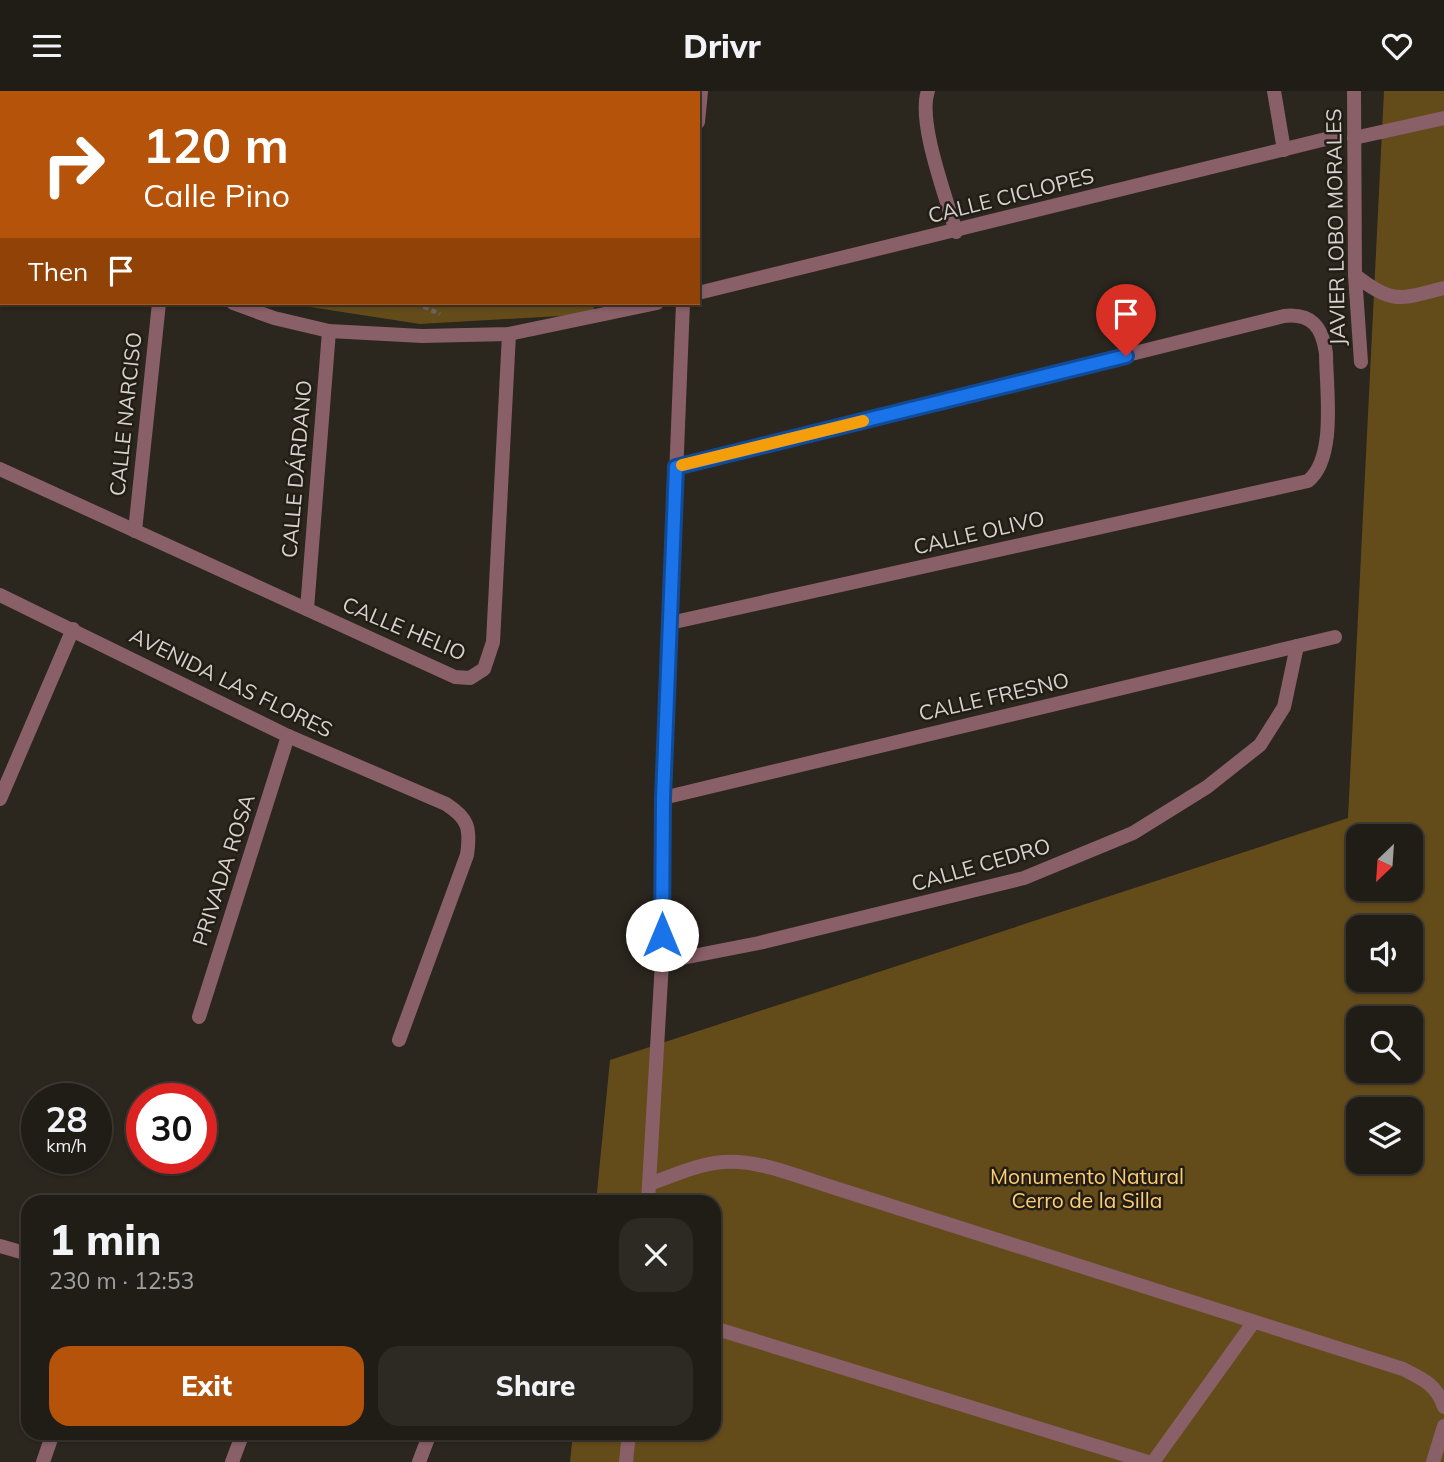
<!DOCTYPE html>
<meta charset="utf-8">
<style>
body{margin:0;font-family:Mulish,sans-serif;background:#2d2923;color:#f1f3f6;height:100vh;display:flex;flex-direction:column;font-size:26px;white-space:nowrap}
*{box-sizing:border-box;margin:0}
p{font-size:23px;color:#a2a1a1}
.icon{flex:none;width:38px;height:38px;fill:none;stroke:currentColor;stroke-width:2;stroke-linecap:round;stroke-linejoin:round}
.map{position:relative;flex:1;overflow:hidden}
.details{position:absolute;left:21px;top:1104px;width:700px;height:245px;display:flex;flex-direction:column;background:#201c16;border-radius:21px;box-shadow:0 2px 5px #0004,0 0 0 2px #3d3a35}
.details>*{flex:none}
.banner{position:absolute;left:0px;top:0px;width:700px;height:214px;box-shadow:0 2px 5px #0004,0 0 0 2px #3d3a35;background:#b45309;color:#fff;overflow:hidden}
.needle{width:46px;rotate:205deg}
.buttons{position:absolute;left:1346px;top:733px;display:grid;gap:14px}
.buttons a{display:grid;place-items:center;width:77px;height:77px;border-radius:14px;background:#201c16;box-shadow:0 2px 5px #0004,0 0 0 2px #3d3a35;font-size:35px}
.speed{position:absolute;left:21px;top:992px;display:flex;gap:14px;font-size:35px;font-weight:700;text-align:center}
.speed>*{display:grid;place-content:center;width:91px;height:91px;border-radius:50%;background:#201c16;box-shadow:0 2px 5px #0004,0 0 0 2px #3d3a35;line-height:1}
.speed small{font-size:18px;font-weight:400}
.speed .limit{border:10px solid #d22;background:#fff;color:#111}
.pin{position:absolute;display:grid;place-items:center;width:60px;height:60px;color:#fff;margin:-72px -30px;border-radius:50% 50% 50% 0;rotate:-45deg;box-shadow:0 0 7px #0007}
.pin .icon{rotate:45deg}
.me{position:absolute;width:77px;margin:-38px;rotate:0deg;stroke-linejoin:round;filter:drop-shadow(0 0 5px #0008)}
.turn{display:flex;align-items:center;gap:24px;height:147px;padding:0 28px;font-size:32px}
.turn .icon{width:91px;height:91px;stroke-width:2.5}
.turn b{display:block;font-size:49px;line-height:60px}
.then{display:flex;align-items:center;height:66px;padding:0 28px;background:#0003;gap:14px;font-size:26px}
.round{display:grid;place-items:center;flex:none;width:74px;height:74px;border-radius:21px;background:#2d2923}
.summary{display:flex;align-items:center;justify-content:space-between;height:119px;padding:0 28px}
h1{font-size:42px;font-weight:800;line-height:52px}
.action{display:flex;gap:14px;margin-top:auto;padding:14px 28px}
.action a{flex:1;height:80px;border-radius:21px;background:#b45309;color:#fff;font-size:28px;font-weight:800;line-height:80px;text-align:center}
.action a+a{background:#2d2923;color:#f1f3f6}
header{display:flex;justify-content:space-between;align-items:center;height:91px;padding:0 28px;background:#201c16;font-size:32px;font-weight:800}
.map>svg:first-child{display:block}
</style>
<header><svg class="icon" aria-label="menu" viewBox="0 0 24 24"><path d="M4 6h16M4 12h16M4 18h16"/></svg>Drivr<svg class="icon" aria-label="heart" viewBox="0 0 24 24"><path d="M12 20l-8-8c-3-5 5-10 8-4 3-6 11-1 8 4z"/></svg></header>
<div class="map">
<svg width="1444" height="1371" viewBox="0 0 1444 1371">
<rect width="100%" height="100%" fill="#2b261e"/>
<g fill="#644b1a" fill-rule="evenodd">
<path d="M0 0H283L287 2H2V100Z"/>
<path d="M1384 0H1444V1371H570L573 1342H714V1111H596L610 969 1348 727ZM1358 746H1410V798H1358ZM1358 836H1410V889H1358ZM1358 928H1410V980H1358ZM1358 1018H1410V1071H1358Z"/>
<path d="M284 212H594V223L420 233Z"/>
</g>
<g fill="none" stroke-linecap="round" stroke-linejoin="round">
<g stroke="#6a665f" stroke-width="4.5" stroke-dasharray="5 3.5" stroke-linecap="butt">
<path d="M184 0 186 2"/>
<path d="M416 212 440 223"/>
</g>
<g stroke="#895f68" stroke-width="14">
<path d="M335 0 339 2"/>
<path d="M928 0C917 31 947 108 956 141"/>
<path d="M1274 0 1284 59"/>
<path d="M1354 0 1355 184 1361 271"/>
<path d="M528 2V0"/>
<path d="M698 31 701 0"/>
<path d="M1354 47 1444 27"/>
<path d="M0 111H2"/>
<path d="M1355 184C1393 214 1400 208 1444 197"/>
<path d="M698 202 1334 46"/>
<path d="M233 212 274 227 329 240 422 245 509 243 657 212"/>
<path d="M0 378 455 586 470 587 484 578 493 551 509 243"/>
<path d="M135 440 159 212"/>
<path d="M0 504 288 645 446 713C468 727 471 737 467 764L399 949"/>
<path d="M307 518 329 240"/>
<path d="M670 532 1308 390C1337 367 1326 297 1326 262 1322 236 1312 222 1284 225L676 376"/>
<path d="M663 707 1335 546"/>
<path d="M0 708 73 538"/>
<path d="M662 871 759 852 1024 787 1133 742 1207 696 1260 654 1284 616 1297 555"/>
<path d="M199 926 288 645"/>
<path d="M649 1093C673 1085 697 1073 723 1071 759 1068 801 1087 835 1097L1403 1278C1423 1288 1437 1294 1444 1316"/>
<path d="M648 1111 662 871 663 707 683 212"/>
<path d="M0 1155 28 1163"/>
<path d="M714 1237 1148 1371"/>
<path d="M43 1371 53 1342"/>
<path d="M232 1371 243 1342"/>
<path d="M419 1371 430 1342"/>
<path d="M626 1371 629 1342"/>
<path d="M1153 1371 1253 1232"/>
<path d="M1433 1371 1444 1335"/>
</g>
</g>
<g fill="none" stroke-linecap="round" stroke-linejoin="round">
<defs>
<path id="route" d="M662 844 663 707 676 376 1126 265"/>
</defs>
<use href="#route" stroke="#114b97" stroke-width="18"/>
<use href="#route" stroke="#1a73e8" stroke-width="12"/>
<path stroke="#f59e0b" stroke-width="12" d="M682 374 863 330"/>
</g>
<g text-anchor="middle" stroke-width="5" stroke-linejoin="round" paint-order="stroke">
<g font-size="21" fill="#d6d3cd" stroke="#221d15">
<text transform="translate(1011 105) rotate(-14)" y="7">CALLE CICLOPES</text>
<text transform="translate(1336 136) rotate(-91)" y="7">JAVIER LOBO MORALES</text>
<text transform="translate(126 323) rotate(-84)" y="7">CALLE NARCISO</text>
<text transform="translate(297 378) rotate(-85)" y="7">CALLE DÁRDANO</text>
<text transform="translate(979 442) rotate(-13)" y="7">CALLE OLIVO</text>
<text transform="translate(404 538) rotate(23)" y="7">CALLE HELIO</text>
<text transform="translate(231 592) rotate(26)" y="7">AVENIDA LAS FLORES</text>
<text transform="translate(994 606) rotate(-13)" y="7">CALLE FRESNO</text>
<text transform="translate(981 774) rotate(-16)" y="7">CALLE CEDRO</text>
<text transform="translate(224 779) rotate(-72)" y="7">PRIVADA ROSA</text>
</g>
<g font-size="21" fill="#ffcc71" stroke="#221d15">
<text x="1087" y="1093">Monumento Natural<tspan x="1087" dy="24">Cerro de la Silla</tspan></text>
</g>
</g>
</svg>
<div class="buttons">
<a><svg class="needle" viewBox="-14 -14 28 28"><path d="M0-13l5 13h-10z" fill="#e53935"/><path d="M0 13l5-13h-10z" fill="#a2a1a1"/></svg></a>
<a><svg class="icon" aria-label="sound" viewBox="0 0 24 24"><path d="M4 9h4l5-4v14l-5-4H4zM17 9q2 3 0 6"/></svg></a>
<a><svg class="icon" aria-label="search" viewBox="0 0 24 24"><circle cx="10" cy="10" r="6"/><path d="M15 15l6 6"/></svg></a>
<a><svg class="icon" aria-label="layers" viewBox="0 0 24 24"><path d="M12 4l9 5-9 5-9-5zM3 14l9 5 9-5"/></svg></a>
</div>
<div class="speed"><div>28<small>km/h</small></div><div class="limit">30</div></div>
<div class="pin" style="left:1126px;top:265px;background:#d93025"><svg class="icon" aria-label="arrive" viewBox="0 0 24 24"><path d="M6 21V4h12l-3 4 3 4H6"/></svg></div>
<svg class="me" style="left:662px;top:844px" viewBox="-20 -20 40 40"><circle r="19" fill="#fff"/><path d="M0-13L10 11 0 6-10 11z" fill="#1a73e8"/></svg>
<div class="banner">
<div class="turn"><svg class="icon" aria-label="right" viewBox="0 0 24 24"><path d="M7 20v-9h11M14 6l5 5-5 5"/></svg><div><b>120 m</b>Calle Pino</div></div>
<div class="then">Then<svg class="icon" aria-label="arrive" viewBox="0 0 24 24"><path d="M6 21V4h12l-3 4 3 4H6"/></svg></div>
</div>
<section class="details">
<div class="summary"><div><h1>1 min</h1><p>230 m · 12:53</p></div><a class="round"><svg class="icon" aria-label="close" viewBox="0 0 24 24"><path d="M6 6l12 12M18 6L6 18"/></svg></a></div>
<div class="action"><a>Exit</a><a>Share</a></div>
</section>
</div>
